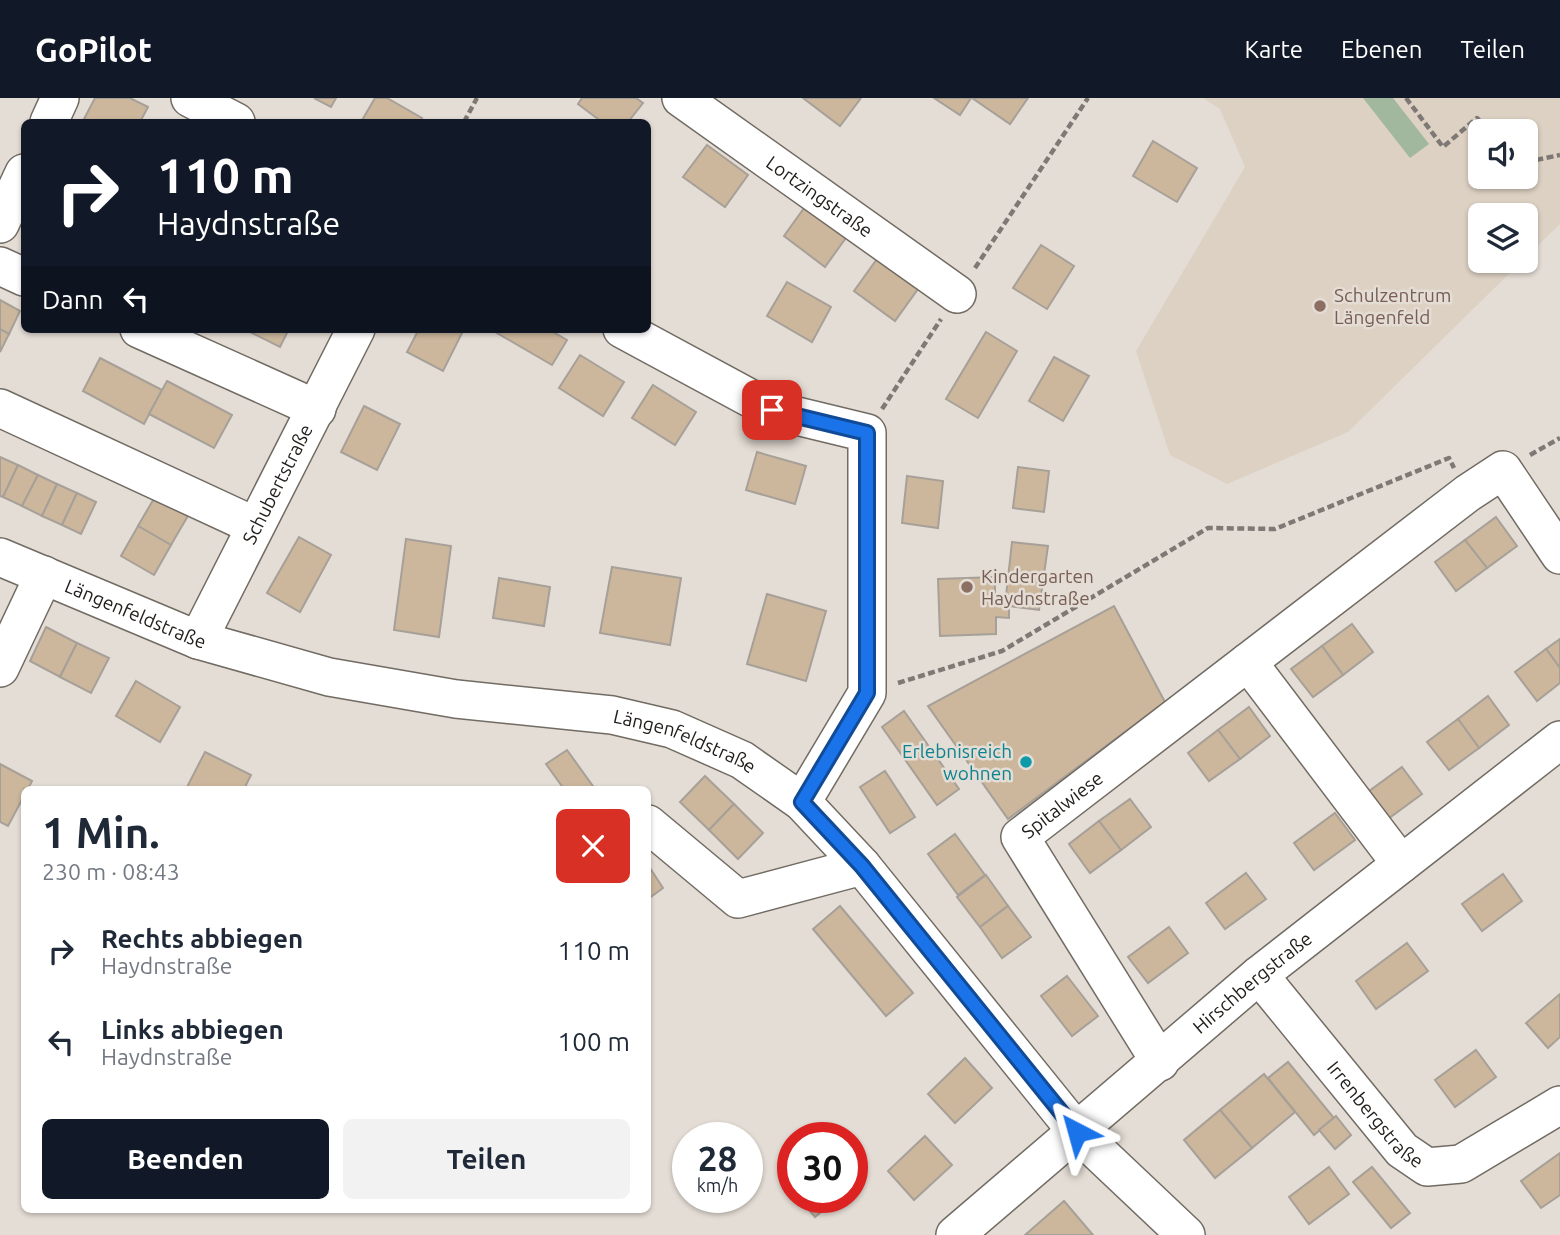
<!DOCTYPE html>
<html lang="de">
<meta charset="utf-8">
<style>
body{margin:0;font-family:Ubuntu,sans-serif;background:#f2f2f3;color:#1f2937;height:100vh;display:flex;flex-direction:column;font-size:26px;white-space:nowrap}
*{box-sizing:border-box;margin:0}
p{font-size:23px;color:#747a83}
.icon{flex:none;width:38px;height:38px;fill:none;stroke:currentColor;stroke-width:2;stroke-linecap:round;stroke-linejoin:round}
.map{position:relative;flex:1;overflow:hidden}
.sheet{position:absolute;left:21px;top:688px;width:630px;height:427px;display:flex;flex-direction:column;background:#fff;border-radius:10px;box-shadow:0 2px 5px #0004}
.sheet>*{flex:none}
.guide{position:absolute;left:21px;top:21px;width:630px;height:214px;border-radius:10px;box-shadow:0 2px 5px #0004;background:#111827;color:#fff;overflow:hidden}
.fabs{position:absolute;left:1468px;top:21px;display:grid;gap:14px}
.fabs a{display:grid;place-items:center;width:70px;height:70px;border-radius:10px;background:#fff;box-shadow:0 2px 5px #0004;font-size:35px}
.speed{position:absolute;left:672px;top:1024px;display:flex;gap:14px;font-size:35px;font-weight:700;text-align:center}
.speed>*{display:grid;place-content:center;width:91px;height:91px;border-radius:50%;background:#fff;box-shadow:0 2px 5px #0004;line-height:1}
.speed small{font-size:18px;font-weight:400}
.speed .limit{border:10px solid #d22;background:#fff;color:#111}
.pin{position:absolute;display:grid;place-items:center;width:60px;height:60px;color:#fff;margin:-30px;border-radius:14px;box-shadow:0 4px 10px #0006}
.me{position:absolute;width:77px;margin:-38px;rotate:321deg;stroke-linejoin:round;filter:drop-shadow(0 0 5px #0008)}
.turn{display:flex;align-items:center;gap:24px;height:147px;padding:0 21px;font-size:32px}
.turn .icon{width:91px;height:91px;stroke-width:2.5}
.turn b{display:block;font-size:49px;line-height:60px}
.then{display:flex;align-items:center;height:66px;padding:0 21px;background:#0003;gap:14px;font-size:26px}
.round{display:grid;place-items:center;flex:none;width:74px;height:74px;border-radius:10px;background:#f2f2f3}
.head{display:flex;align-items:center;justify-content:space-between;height:119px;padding:0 21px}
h1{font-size:42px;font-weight:700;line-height:52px}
.cta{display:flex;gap:14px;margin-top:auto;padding:14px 21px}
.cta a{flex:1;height:80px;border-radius:10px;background:#111827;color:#fff;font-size:28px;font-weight:700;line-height:80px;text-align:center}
.cta a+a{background:#f2f2f3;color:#1f2937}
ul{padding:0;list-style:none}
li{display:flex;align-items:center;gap:21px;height:91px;padding:0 21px}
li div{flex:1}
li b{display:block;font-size:26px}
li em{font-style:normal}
header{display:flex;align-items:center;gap:42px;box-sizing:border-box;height:98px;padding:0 35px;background:#111827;color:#fff}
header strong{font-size:33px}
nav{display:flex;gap:38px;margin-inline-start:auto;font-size:24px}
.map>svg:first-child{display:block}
</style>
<header>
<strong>GoPilot</strong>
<nav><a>Karte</a><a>Ebenen</a><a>Teilen</a></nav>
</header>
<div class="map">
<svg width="1560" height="1137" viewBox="0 0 1560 1137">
<rect width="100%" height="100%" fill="#e4ddd5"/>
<path fill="#ddd1c3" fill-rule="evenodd" d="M1203 0H1560V126L1526 159V117H1480V163H1522L1348 334 1227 386 1170 357 1136 253 1245 69 1220 11ZM1480 33H1526V79H1480Z"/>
<path fill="#a1b79e" d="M1363 0H1393L1429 46 1410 60Z"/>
<g fill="#ccb79c" stroke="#a6a098" stroke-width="2">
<path d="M95 0H130L148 9 140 24H91L84 21Z"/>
<path d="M314 0H336L331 9Z"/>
<path d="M375 0H387L422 20 419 24H361Z"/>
<path d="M582 0H636L643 5 628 24H602L578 6Z"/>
<path d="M803 0H861L840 28Z"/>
<path d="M934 0H971L960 17Z"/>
<path d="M972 0H1028L1010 26Z"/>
<path d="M1153 43 1197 70 1177 104 1133 78Z"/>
<path d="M707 47 748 77 725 109 683 79Z"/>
<path d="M807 106 848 137 825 169 784 138Z"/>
<path d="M1041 147 1074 168 1047 211 1013 190Z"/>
<path d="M877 161 918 191 895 223 854 193Z"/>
<path d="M787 184 831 209 812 244 767 218Z"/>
<path d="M0 202 20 213 9 236 0 231Z"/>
<path d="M0 231 9 236 0 254Z"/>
<path d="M244 231H289L280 249Z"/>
<path d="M419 231H464L443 273 407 254Z"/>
<path d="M490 231H548L567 242 552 267Z"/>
<path d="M986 234 1017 253 978 320 946 301Z"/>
<path d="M580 257 624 284 603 318 559 290Z"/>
<path d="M1054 259 1089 278 1063 323 1029 303Z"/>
<path d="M100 260 162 292 144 326 83 293Z"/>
<path d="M167 283 232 317 214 350 149 316Z"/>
<path d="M653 287 696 314 675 347 632 320Z"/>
<path d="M364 308 400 326 377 372 341 354Z"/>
<path d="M757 354 806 368 795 406 746 392Z"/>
<path d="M0 359 18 367 3 399 0 398Z"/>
<path d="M18 367 38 377 22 408 3 399Z"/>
<path d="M1018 369 1049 373 1044 414 1013 410Z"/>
<path d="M38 377 57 386 42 418 22 408Z"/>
<path d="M907 378 943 383 938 430 902 425Z"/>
<path d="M57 386 77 395 62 427 42 418Z"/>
<path d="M77 395 96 404 81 436 62 427Z"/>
<path d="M156 397 189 416 171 447 138 428Z"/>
<path d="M1496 419 1517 448 1487 470 1465 442Z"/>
<path d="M138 428 171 447 154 477 121 458Z"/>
<path d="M299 439 331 457 300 514 267 495Z"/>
<path d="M406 441 451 448 439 539 394 532Z"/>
<path d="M1465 442 1487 470 1456 493 1435 464Z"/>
<path d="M1012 444 1048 448 1039 512 1009 508V520L996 519V536L940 538 938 481 995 479V498H1006Z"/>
<path d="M612 469 681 480 670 547 600 535Z"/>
<path d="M499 480 550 489 544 528 493 520Z"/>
<path d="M767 496 826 513 806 583 747 566Z"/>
<path d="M1114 508 1165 604 1008 721 928 608Z"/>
<path d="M1352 526 1373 554 1343 577 1322 548Z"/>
<path d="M46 529 77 545 60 579 30 563Z"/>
<path d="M1560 541V570L1546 551Z"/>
<path d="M77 545 109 560 91 595 60 579Z"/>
<path d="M1322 548 1343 577 1313 599 1291 571Z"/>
<path d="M1546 551 1560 570V585L1537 603 1515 574Z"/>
<path d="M136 583 180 609 160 644 116 618Z"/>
<path d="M1488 598 1509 627 1479 650 1458 621Z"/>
<path d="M1249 609 1270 638 1240 661 1218 632Z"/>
<path d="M904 613 959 691 937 707 882 629Z"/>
<path d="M1458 621 1479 650 1449 672 1427 644Z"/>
<path d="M1218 632 1240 661 1209 683 1188 655Z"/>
<path d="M567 652 595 691H564L546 666Z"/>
<path d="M205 654 251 677 244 691 187 689Z"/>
<path d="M0 666 32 683 28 691H24V698L8 728 0 724Z"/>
<path d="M1402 669 1422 696 1381 726 1361 699Z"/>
<path d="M885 673 915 719 890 735 860 689Z"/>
<path d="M705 678 734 706 709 732 680 704Z"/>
<path d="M1130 701 1151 729 1121 752 1099 723Z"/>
<path d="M734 706 763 735 738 761 709 732Z"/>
<path d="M1335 715 1355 742 1314 772 1294 745Z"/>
<path d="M1099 723 1121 752 1090 775 1069 746Z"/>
<path d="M955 736 985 777 958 797 928 756Z"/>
<path d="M648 767 663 790 648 801Z"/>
<path d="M1246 775 1266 801 1225 831 1206 805Z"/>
<path d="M1503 776 1522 803 1482 833 1462 806Z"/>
<path d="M986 777 1008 808 980 829 957 799Z"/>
<path d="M840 808 913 895 886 918 813 831Z"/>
<path d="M1008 808 1031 839 1002 860 980 829Z"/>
<path d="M1169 829 1188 855 1148 885 1128 859Z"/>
<path d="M1407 845 1428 873 1376 911 1356 883Z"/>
<path d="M1067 878 1098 918 1072 938 1041 898Z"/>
<path d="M1560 896V939L1548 950 1526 925Z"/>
<path d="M1476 952 1496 979 1455 1009 1435 982Z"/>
<path d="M965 960 992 990 955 1025 928 996Z"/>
<path d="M1288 964 1334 1020 1314 1037 1268 980Z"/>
<path d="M1264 976 1295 1014 1252 1050 1220 1012Z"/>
<path d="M1220 1012 1252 1050 1215 1080 1184 1042Z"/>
<path d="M1336 1018 1351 1037 1335 1051 1319 1032Z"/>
<path d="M925 1038 952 1067 914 1102 888 1073Z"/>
<path d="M1560 1055V1097L1541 1110 1521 1083Z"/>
<path d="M1329 1069 1349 1096 1309 1126 1289 1099Z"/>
<path d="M1372 1069 1410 1115 1391 1130 1353 1084Z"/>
<path d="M798 1099H839L815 1119Z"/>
<path d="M1064 1103 1093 1137H1025Z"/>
</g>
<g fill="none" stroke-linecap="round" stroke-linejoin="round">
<defs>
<g id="minor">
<path d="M190 0 236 24"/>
<path id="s1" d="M681 0 957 196"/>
<path d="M49 24 60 0"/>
<path d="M0 126 24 75"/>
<path d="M0 168 24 179"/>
<path d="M139 231 317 311"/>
<path d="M622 231 772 312 867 335V595L802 704"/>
<path d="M0 310 255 428"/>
<path id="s2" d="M0 459 198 542 329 579 456 601 612 617 672 631 742 662 802 704 862 768 1077 1034 1186 1137"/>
<path id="s3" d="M198 542 356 231"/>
<path d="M1248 564 1401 766"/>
<path d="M0 570 44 477"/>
<path d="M648 726 738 801 862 768"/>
<path id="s4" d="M1259 877 1402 1052 1427 1069 1461 1066 1560 1007"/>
<path id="s5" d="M1160 964 1020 739 1468 395 1503 372 1560 457"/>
<path id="s6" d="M955 1137 1259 877 1560 642"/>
</g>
</defs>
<use href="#minor" stroke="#716b63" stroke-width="40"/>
<g stroke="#7e7974" stroke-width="4.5" stroke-dasharray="7 3.5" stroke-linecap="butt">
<path d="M1406 0 1443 49 1477 20 1489 33"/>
<path d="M464 24 477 0"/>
<path d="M1526 64 1560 57"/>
<path d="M975 170 1088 0"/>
<path d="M882 311 941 221"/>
<path d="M1530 357 1560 340"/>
<path d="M898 585 1002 553 1208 430 1275 431 1449 360 1454 370"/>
</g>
<use href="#minor" stroke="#fff" stroke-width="37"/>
</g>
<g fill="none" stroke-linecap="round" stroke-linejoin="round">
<defs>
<path id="route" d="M772 312 867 335V595L802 704 862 768 1077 1034"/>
</defs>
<use href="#route" stroke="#114b97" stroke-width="18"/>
<use href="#route" stroke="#1a73e8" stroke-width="12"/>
</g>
<g fill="#8d6e63" stroke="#e4ddd5" stroke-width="2.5">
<circle cx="1320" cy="208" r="7"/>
<circle cx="967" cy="489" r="7"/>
</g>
<circle fill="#0f9aa8" stroke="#e4ddd5" stroke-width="2.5" cx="1026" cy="664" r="7"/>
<g text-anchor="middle" stroke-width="5" stroke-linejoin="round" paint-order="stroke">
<g font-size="19" fill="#201d1a" stroke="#e4ddd5">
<text dy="7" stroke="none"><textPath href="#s1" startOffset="170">Lortzingstraße</textPath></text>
<text dy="7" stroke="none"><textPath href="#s3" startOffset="175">Schubertstraße</textPath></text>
<text dy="7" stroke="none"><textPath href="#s2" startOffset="147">Längenfeldstraße</textPath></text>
<text dy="7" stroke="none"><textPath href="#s2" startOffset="714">Längenfeldstraße</textPath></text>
<text dy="7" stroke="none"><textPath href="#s5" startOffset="318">Spitalwiese</textPath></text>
<text dy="7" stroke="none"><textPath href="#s6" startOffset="390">Hirschbergstraße</textPath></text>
<text dy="7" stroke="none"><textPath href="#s4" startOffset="182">Irrenbergstraße</textPath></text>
</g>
<g font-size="19" fill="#785e54" stroke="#e4ddd5" text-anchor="start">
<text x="1334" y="204">Schulzentrum<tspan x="1334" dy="22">Längenfeld</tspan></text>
<text x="981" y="485">Kindergarten<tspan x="981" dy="22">Haydnstraße</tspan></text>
</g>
<g font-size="19" fill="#0d838f" stroke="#e4ddd5" text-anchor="end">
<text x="1012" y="660">Erlebnisreich<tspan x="1012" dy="22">wohnen</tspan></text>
</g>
</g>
</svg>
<div class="fabs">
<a><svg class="icon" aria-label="sound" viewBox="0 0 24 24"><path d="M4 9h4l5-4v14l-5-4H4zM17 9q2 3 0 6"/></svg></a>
<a><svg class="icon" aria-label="layers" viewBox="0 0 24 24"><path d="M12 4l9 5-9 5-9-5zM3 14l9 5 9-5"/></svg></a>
</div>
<div class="speed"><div>28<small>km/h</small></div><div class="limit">30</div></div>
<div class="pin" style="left:772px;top:312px;background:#d93025"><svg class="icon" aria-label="arrive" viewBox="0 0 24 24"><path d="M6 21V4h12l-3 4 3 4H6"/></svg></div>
<svg class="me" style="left:1077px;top:1034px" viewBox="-20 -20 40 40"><path d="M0-17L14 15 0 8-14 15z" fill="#1a73e8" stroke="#fff" stroke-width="4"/></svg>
<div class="guide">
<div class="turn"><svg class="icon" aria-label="right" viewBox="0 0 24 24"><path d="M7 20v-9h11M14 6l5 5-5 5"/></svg><div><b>110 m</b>Haydnstraße</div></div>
<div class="then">Dann<svg class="icon" aria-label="left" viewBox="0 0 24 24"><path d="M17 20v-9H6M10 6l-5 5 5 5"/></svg></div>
</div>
<section class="sheet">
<div class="head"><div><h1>1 Min.</h1><p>230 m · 08:43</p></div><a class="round" style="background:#d93025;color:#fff"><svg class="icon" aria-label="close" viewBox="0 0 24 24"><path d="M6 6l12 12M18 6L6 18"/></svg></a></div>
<ul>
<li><svg class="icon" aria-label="right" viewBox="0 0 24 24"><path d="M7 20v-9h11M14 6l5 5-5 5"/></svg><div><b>Rechts abbiegen</b><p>Haydnstraße</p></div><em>110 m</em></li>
<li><svg class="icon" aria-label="left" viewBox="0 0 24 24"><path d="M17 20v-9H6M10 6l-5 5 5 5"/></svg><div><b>Links abbiegen</b><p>Haydnstraße</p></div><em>100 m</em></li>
</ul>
<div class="cta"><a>Beenden</a><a>Teilen</a></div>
</section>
</div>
